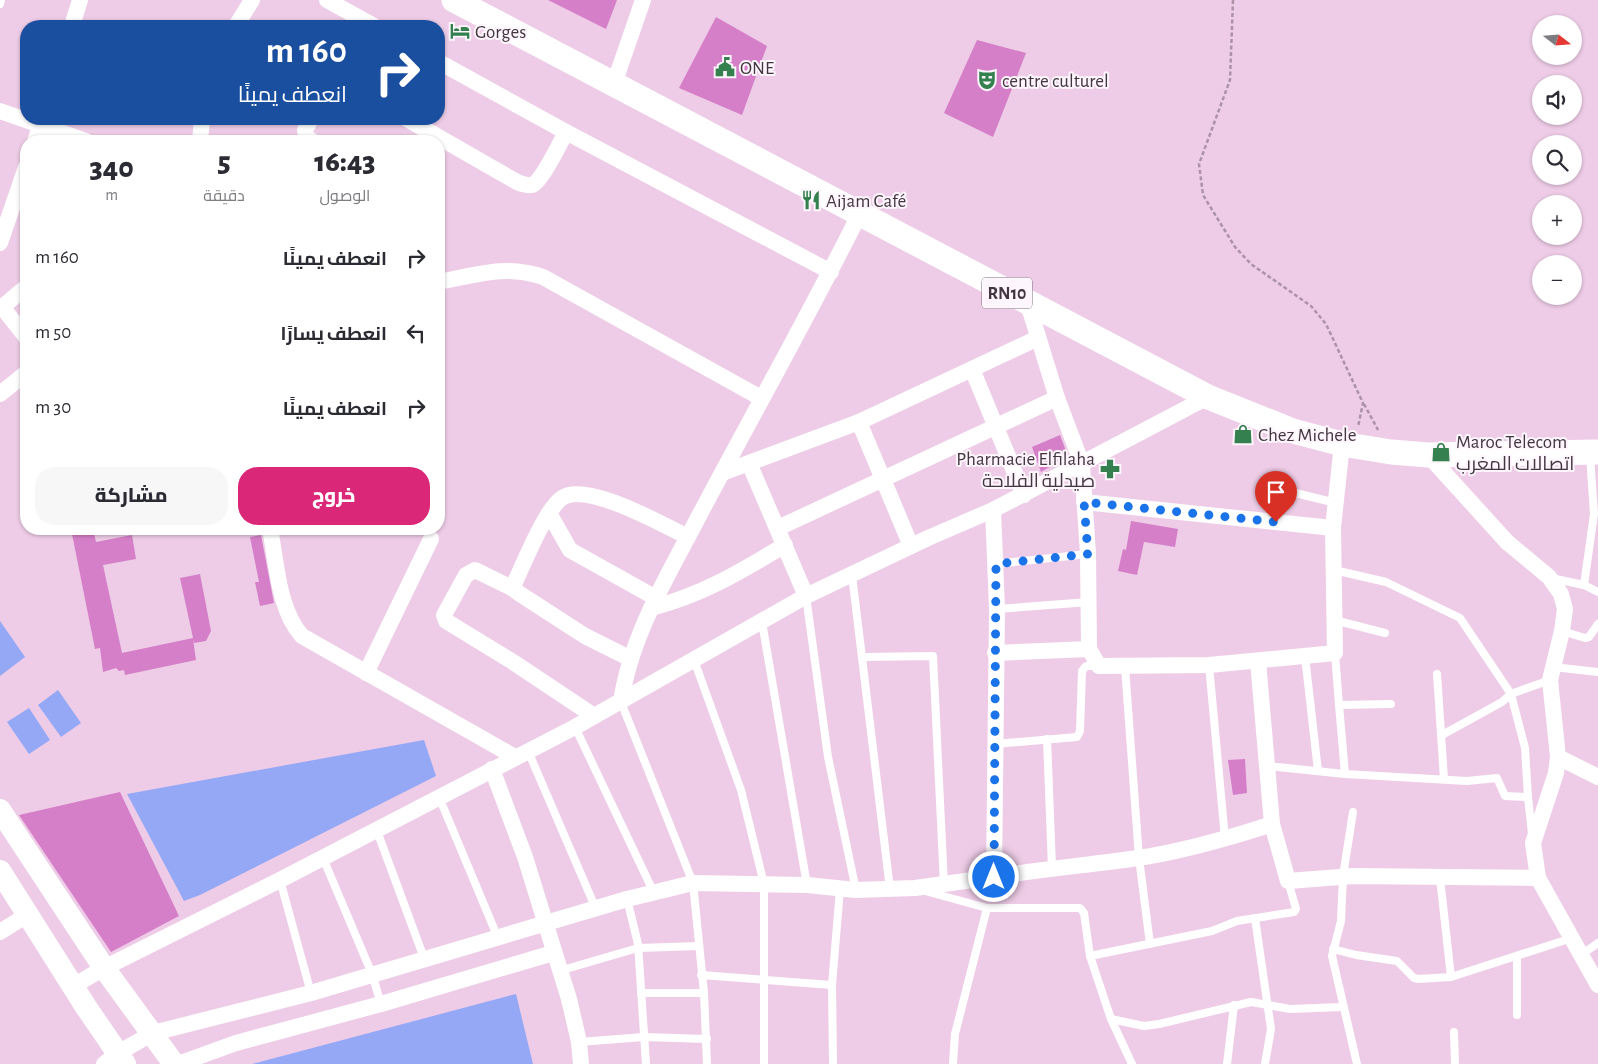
<!DOCTYPE html>
<html lang="ar">
<meta charset="utf-8">
<style>
body{margin:0;font-family:"Alegreya Sans",Cairo,sans-serif;background:#f7f7f7;color:#2b2b33;direction:rtl;height:100vh;display:flex;flex-direction:column;font-size:19px;white-space:nowrap}
*{box-sizing:border-box;margin:0}
p{font-size:16px;color:#7c7c81}
.icon{flex:none;width:28px;height:28px;fill:none;stroke:currentColor;stroke-width:2;stroke-linecap:round;stroke-linejoin:round}
.map{position:relative;flex:1;overflow:hidden;direction:ltr}
.drawer{position:absolute;left:20px;top:135px;width:425px;height:400px;display:flex;flex-direction:column;background:#fff;border-radius:20px;box-shadow:0 1px 4px #0004;direction:rtl}
.drawer>*{flex:none}
.banner{position:absolute;left:20px;top:20px;width:425px;height:105px;border-radius:20px;box-shadow:0 1px 4px #0004;direction:rtl;background:#1a4fa0;color:#fff;overflow:hidden}
.needle{width:32px;rotate:107deg}
.controls{position:absolute;left:1532px;top:15px;display:grid;gap:10px}
.controls a{display:grid;place-items:center;width:50px;height:50px;border-radius:50%;background:#fff;box-shadow:0 1px 4px #0004;font-size:25px}
.pin{position:absolute;display:grid;place-items:center;width:42px;height:42px;color:#fff;margin:-51px -21px;border-radius:50% 50% 50% 0;rotate:-45deg;box-shadow:0 0 5px #0007}
.pin .icon{rotate:45deg}
.me{position:absolute;width:55px;margin:-28px;rotate:0deg;stroke-linejoin:round;filter:drop-shadow(0 0 4px #0008)}
.turn{display:flex;align-items:center;gap:18px;height:105px;padding:0 15px;font-size:22px}
.turn .icon{width:65px;height:65px;stroke-width:2.5}
.turn b{display:block;font-size:35px;line-height:42px}
.eta{display:flex;justify-content:space-evenly;align-items:center;height:85px;text-align:center}
.eta b{font-size:30px;font-weight:800;line-height:35px}
.cta{display:flex;gap:10px;margin-top:auto;padding:10px 15px}
.cta a{flex:1;height:58px;border-radius:20px;background:#db2777;color:#fff;font-size:20px;font-weight:800;line-height:58px;text-align:center}
.cta a+a{background:#f7f7f7;color:#2b2b33}
ul{padding:0;list-style:none}
li{display:flex;align-items:center;gap:15px;height:75px;padding:0 15px}
li div{flex:1}
li b{display:block;font-size:19px}
li em{font-style:normal}
.map>svg:first-child{display:block}
</style>
<div class="map">
<svg width="1598" height="1064" viewBox="0 0 1598 1064">
<rect width="100%" height="100%" fill="#eecce7"/>
<g fill="#94a8f6">
<path d="M0 621 25 657 0 676Z"/>
<path d="M58 690 81 723 61 737 38 705Z"/>
<path d="M29 708 50 740 29 754 7 722Z"/>
<path d="M424 740 436 776 200 895 184 901 127 794Z"/>
<path d="M516 994 533 1064H252Z"/>
</g>
<g fill="#d57fc8">
<path d="M548 0H617L606 29Z"/>
<path d="M716 17 767 46 742 115 679 88Z"/>
<path d="M977 40 1026 53 993 137 944 113Z"/>
<path d="M1060 435 1068 456 1041 472 1032 447Z"/>
<path d="M1131 521 1178 529 1175 547 1144 542 1137 575 1118 571 1123 549 1126 550Z"/>
<path d="M71 529H93L96 542 132 535 136 559 103 565 122 653 193 638 180 578 200 574 211 631 206 641 194 643 193 639 196 660 125 675 124 670 119 671 116 668 103 672 100 648 95 649Z"/>
<path d="M261 535 274 603 260 606 255 582H259L250 537Z"/>
<path d="M1245 759 1247 793 1233 795 1228 760Z"/>
<path d="M120 792 179 916 111 952 19 815Z"/>
</g>
<g fill="none" stroke-linecap="round" stroke-linejoin="round">
<g stroke="#ac92a7" stroke-width="2.5" stroke-dasharray="4 2.5" stroke-linecap="butt">
<path d="M1233 0 1230 80 1199 164 1203 195 1235 247 1251 264 1311 306 1326 324 1363 403 1358 427"/>
<path d="M1364 404 1378 430"/>
</g>
<g stroke="#fff" stroke-width="8">
<path d="M0 4 1 0"/>
<path d="M1271 487 1336 503"/>
<path d="M996 564 1088 554"/>
<path d="M1334 570 1386 582 1460 618 1511 694 1525 748 1528 797"/>
<path d="M852 575 890 889"/>
<path d="M1551 578 1584 585 1598 592"/>
<path d="M1584 585 1594 514 1590 455"/>
<path d="M806 596 828 757 856 890"/>
<path d="M997 609 1089 602"/>
<path d="M1334 620 1385 633"/>
<path d="M762 622 807 885"/>
<path d="M1562 631 1585 638 1589 637 1598 624"/>
<path d="M1335 653 1339 705 1391 704"/>
<path d="M1305 656 1318 771"/>
<path d="M862 657 933 656 944 885"/>
<path d="M694 660 741 790 764 884V1064"/>
<path d="M1209 665 1225 839"/>
<path d="M1125 667 1139 858 1150 944"/>
<path d="M1553 667 1598 672"/>
<path d="M1437 674 1444 779"/>
<path d="M621 702 693 883 704 993 707 1064"/>
<path d="M1339 705 1345 774"/>
<path d="M575 727 654 893"/>
<path d="M1442 735 1502 702 1511 694 1550 680"/>
<path d="M1047 739 1052 867"/>
<path d="M994 744 1077 737 1080 731 1082 671 1086 666H1099"/>
<path d="M528 751 596 909"/>
<path d="M1267 766 1345 774 1467 781 1497 778 1505 796 1528 797 1532 834"/>
<path d="M439 797 498 938"/>
<path d="M1353 812 1343 876 1341 921 1332 956 1357 1064"/>
<path d="M377 831 424 958"/>
<path d="M323 858 372 974 381 1004"/>
<path d="M280 880 311 993"/>
<path d="M1288 881 1296 909 1294 912 1237 921 1212 931 1090 956 1111 1019 1144 1026 1159 1024 1251 1002 1290 1009 1342 1007"/>
<path d="M925 891 987 908H1080L1084 913 1090 956"/>
<path d="M627 899 638 944 646 1064"/>
<path d="M1255 918 1271 1029 1265 1064"/>
<path d="M1333 949 1356 955 1397 961 1414 978 1418 979 1451 977 1440 878"/>
<path d="M1581 955 1598 943"/>
<path d="M559 971 638 948 699 946"/>
<path d="M701 975 832 985"/>
<path d="M1451 977 1572 938"/>
<path d="M641 993H704"/>
<path d="M1517 1015V957"/>
<path d="M1111 1019 1132 1064"/>
<path d="M1454 1032 1455 1064"/>
<path d="M579 1042 644 1037 707 1039"/>
<path d="M833 1064 832 985 840 889"/>
<path d="M953 1064 955 1034 987 908"/>
<path d="M1227 1064 1234 1005"/>
</g>
<g stroke="#fff" stroke-width="16">
<path d="M327 0 374 26"/>
<path d="M72 26 80 0"/>
<path d="M236 26 252 0"/>
<path d="M439 62 566 132 831 272"/>
<path d="M614 84 643 0"/>
<path d="M0 111 86 141"/>
<path d="M311 119 305 130 306 137 312 141"/>
<path d="M407 119 517 182C522 184 527 186 532 185 542 181 560 143 566 132"/>
<path d="M35 141 43 119"/>
<path d="M200 141 202 119"/>
<path d="M0 243 26 167"/>
<path d="M439 282C476 275 506 264 543 277L761 398"/>
<path d="M1028 304 1057 398 1082 464 1088 554 1089 649 1099 666 1209 665 1335 653 1333 528 1342 444"/>
<path d="M2 307 26 337"/>
<path d="M0 309 26 287"/>
<path d="M972 369 1024 495"/>
<path d="M0 394 26 373"/>
<path d="M859 422 911 546"/>
<path d="M1428 455 1507 542 1549 577 1561 594 1565 609 1562 631 1550 680 1558 757 1556 773 1533 843 1538 878 1598 985"/>
<path d="M749 463 806 596"/>
<path d="M722 473 859 422 1038 338"/>
<path d="M1084 502 1333 528"/>
<path d="M549 513 570 550 656 598"/>
<path d="M778 528 1057 398"/>
<path d="M270 529C277 564 278 609 302 636L515 757"/>
<path d="M512 588 475 570 466 575 444 615 446 621 513 662 594 716"/>
<path d="M651 608C702 595 740 572 785 545"/>
<path d="M995 653 1089 649"/>
<path d="M631 659 585 636 520 594 512 588 515 582C525 561 545 510 562 498 586 481 663 525 688 537"/>
<path d="M1258 661 1272 824 1288 881 1353 876 1538 878"/>
<path d="M366 673 431 539"/>
<path d="M621 702C631 634 669 574 700 514 753 414 809 315 860 213"/>
<path d="M1558 757 1598 777"/>
<path d="M492 769 525 857 569 999 579 1042 581 1064"/>
<path d="M994 877C1042 869 1090 865 1138 858 1184 851 1229 838 1272 824"/>
<path d="M0 932 27 915"/>
<path d="M73 986 104 968 280 880 575 727 806 596 928 538 993 510 1208 397"/>
<path d="M104 1064 118 1053 153 1033 311 993 627 899 693 883 807 885 856 890 915 888 994 877 997 609 993 510"/>
<path d="M178 1064 236 1043 381 1004 553 953"/>
</g>
<g stroke="#fff" stroke-width="22">
<path d="M0 810 104 968 174 1064"/>
<path d="M0 871 86 1007 125 1064"/>
</g>
<path stroke="#fff" stroke-width="25" d="M454 0 1208 397 1293 431 1342 444 1391 452 1428 455 1598 452"/>
</g>
<g fill="none" stroke-linecap="round" stroke-linejoin="round">
<path stroke="#1a73e8" stroke-width="9" stroke-dasharray="0 16.2" d="M994 877 996 564 1088 554 1084 502 1276 522"/>
</g>
<defs>
<symbol id="hotel-bare" viewBox="-9 -9 18 18"><path d="M-6-4.5h1.5V1H6V5H4.5V3h-9V5H-6ZM-4 0a1.8 1.8 0 1 1 3.6 0ZM.5 0V-2.5h3Q6-2.5 6 0Z" fill="#34804e" stroke="#fdf6fc" stroke-width="2.5" paint-order="stroke"/></symbol>
<symbol id="civic-bare" viewBox="-9 -9 18 18"><path d="M-.6-6.5H3V-4.5H.6V-3L4-1V1h2V6H-6V1h2V-1L-.6-3ZM-1.2 2.5V6h2.4V2.5Z" fill="#34804e" stroke="#fdf6fc" stroke-width="2.5" paint-order="stroke"/></symbol>
<symbol id="theatre-bare" viewBox="-9 -9 18 18"><path d="M-5-5.5Q0-4 5-5.5V0Q5 5 0 6Q-5 5-5 0ZM-3.3-2.5H-1v1.5H-3.3ZM1-2.5H3.3v1.5H1ZM-2.8 1Q0 5.5 2.8 1Z" fill="#34804e" stroke="#fdf6fc" stroke-width="2.5" paint-order="stroke"/></symbol>
<symbol id="restaurant-bare" viewBox="-9 -9 18 18"><path d="M-5-6h1v4h1v-4h1v4h1v-4h1v5L-1.5 .5V6h-2V.5L-5-1ZM5-6V6H3V1.5H1.5Q1.5-4 5-6Z" fill="#34804e" stroke="#fdf6fc" stroke-width="2.5" paint-order="stroke"/></symbol>
<symbol id="shop-bare" viewBox="-9 -9 18 18"><path d="M-5-2.5h2.3a2.7 3.5 0 0 1 5.4 0H5L5.5 6h-11ZM-1.5-2.5h3a1.5 2.3 0 0 0-3 0Z" fill="#34804e" stroke="#fdf6fc" stroke-width="2.5" paint-order="stroke"/></symbol>
<symbol id="pharmacy-bare" viewBox="-9 -9 18 18"><path d="M-2-6h4v4h4v4h-4v4h-4v-4h-4v-4h4Z" fill="#34804e" stroke="#fdf6fc" stroke-width="2.5" paint-order="stroke"/></symbol>
</defs>
<g fill-rule="evenodd">
<use href="#hotel-bare" x="446" y="17" width="28" height="28"/>
<use href="#civic-bare" x="711" y="53" width="28" height="28"/>
<use href="#theatre-bare" x="973" y="66" width="28" height="28"/>
<use href="#restaurant-bare" x="797" y="186" width="28" height="28"/>
<use href="#shop-bare" x="1229" y="420" width="28" height="28"/>
<use href="#shop-bare" x="1427" y="438" width="28" height="28"/>
<use href="#pharmacy-bare" x="1096" y="455" width="28" height="28"/>
</g>
<g text-anchor="middle" stroke-width="4" stroke-linejoin="round" paint-order="stroke">
<rect fill="#fdf6fc" stroke="#7c7079" stroke-width="1" x="982" y="277.5" width="50" height="31" rx="4"/>
<g font-size="18" font-weight="bold" fill="#443641">
<text x="1007" y="299">RN10</text>
</g>
<g font-size="19" fill="#443641" stroke="#fdf6fc" text-anchor="start">
<text x="475" y="38">Gorges</text>
<text x="740" y="74">ONE</text>
<text x="1002" y="87">centre culturel</text>
<text x="826" y="207">Aijam Café</text>
<text x="1258" y="441">Chez Michele</text>
<text x="1456" y="448">Maroc Telecom<tspan x="1456" dy="22">اتصالات المغرب</tspan></text>
<text x="1095" y="465" text-anchor="end">Pharmacie Elfilaha<tspan x="1095" dy="22">صيدلية الفلاحة</tspan></text>
</g>
</g>
</svg>
<div class="controls">
<a><svg class="needle" viewBox="-14 -14 28 28"><path d="M0-13l5 13h-10z" fill="#e53935"/><path d="M0 13l5-13h-10z" fill="#7c7c81"/></svg></a>
<a><svg class="icon" aria-label="sound" viewBox="0 0 24 24"><path d="M4 9h4l5-4v14l-5-4H4zM17 9q2 3 0 6"/></svg></a>
<a><svg class="icon" aria-label="search" viewBox="0 0 24 24"><circle cx="10" cy="10" r="6"/><path d="M15 15l6 6"/></svg></a>
<a>+</a>
<a>−</a>
</div>
<div class="pin" style="left:1276px;top:522px;background:#d93025"><svg class="icon" aria-label="arrive" viewBox="0 0 24 24"><path d="M6 21V4h12l-3 4 3 4H6"/></svg></div>
<svg class="me" style="left:994px;top:877px" viewBox="-20 -20 40 40"><circle r="17" fill="#1a73e8" stroke="#fff" stroke-width="3"/><path d="M0-11L8 9 0 5-8 9z" fill="#fff"/></svg>
<div class="banner">
<div class="turn"><svg class="icon" aria-label="right" viewBox="0 0 24 24"><path d="M7 20v-9h11M14 6l5 5-5 5"/></svg><div><b>160 m</b>انعطف يمينًا</div></div>
</div>
<section class="drawer">
<div class="eta">
<div><b>16:43</b><p>الوصول</p></div>
<div><b>5</b><p>دقيقة</p></div>
<div><b>340</b><p>m</p></div>
</div>
<ul>
<li><svg class="icon" aria-label="right" viewBox="0 0 24 24"><path d="M7 20v-9h11M14 6l5 5-5 5"/></svg><div><b>انعطف يمينًا</b></div><em>160 m</em></li>
<li><svg class="icon" aria-label="left" viewBox="0 0 24 24"><path d="M17 20v-9H6M10 6l-5 5 5 5"/></svg><div><b>انعطف يسارًا</b></div><em>50 m</em></li>
<li><svg class="icon" aria-label="right" viewBox="0 0 24 24"><path d="M7 20v-9h11M14 6l5 5-5 5"/></svg><div><b>انعطف يمينًا</b></div><em>30 m</em></li>
</ul>
<div class="cta"><a>خروج</a><a>مشاركة</a></div>
</section>
</div>
